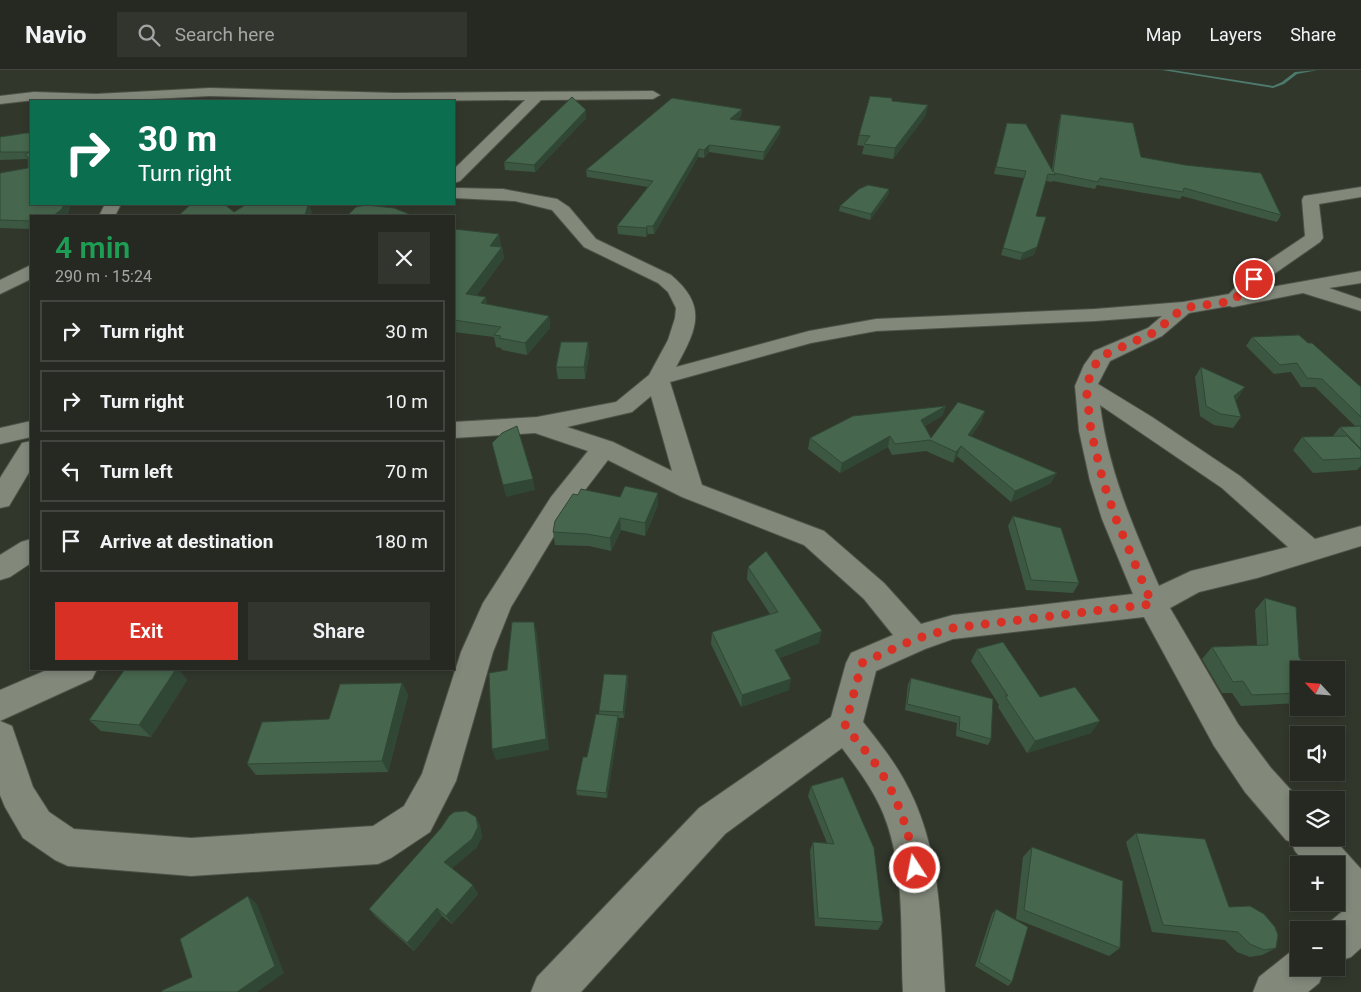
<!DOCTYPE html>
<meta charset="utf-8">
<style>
body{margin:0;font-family:Roboto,sans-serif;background:#32352e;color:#f1f3f6;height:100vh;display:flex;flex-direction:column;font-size:19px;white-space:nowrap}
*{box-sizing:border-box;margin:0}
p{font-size:16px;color:#a4a6a5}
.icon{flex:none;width:28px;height:28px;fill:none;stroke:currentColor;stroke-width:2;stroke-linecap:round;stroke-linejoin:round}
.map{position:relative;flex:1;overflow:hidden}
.panel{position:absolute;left:30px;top:145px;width:425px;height:455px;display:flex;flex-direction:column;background:#262921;border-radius:0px;box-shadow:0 2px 8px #0003,0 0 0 1px #42453f}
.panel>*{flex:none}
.banner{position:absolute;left:30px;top:30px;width:425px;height:105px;border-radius:0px;box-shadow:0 2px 8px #0003,0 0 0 1px #42453f;background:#0b6e4f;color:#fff;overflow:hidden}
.needle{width:32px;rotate:296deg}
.controls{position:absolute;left:1290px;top:591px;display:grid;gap:10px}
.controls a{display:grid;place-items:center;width:55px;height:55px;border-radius:0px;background:#262921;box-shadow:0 2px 8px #0003,0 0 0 1px #42453f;font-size:25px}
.pin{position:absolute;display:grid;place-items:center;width:42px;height:42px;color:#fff;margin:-21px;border:2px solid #fff;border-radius:50%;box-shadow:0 1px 5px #0007}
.me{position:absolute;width:55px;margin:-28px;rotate:349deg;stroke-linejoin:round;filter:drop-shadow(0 0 4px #0008)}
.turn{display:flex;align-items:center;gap:18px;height:105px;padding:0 25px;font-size:22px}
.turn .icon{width:65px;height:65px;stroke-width:2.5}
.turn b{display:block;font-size:35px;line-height:42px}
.round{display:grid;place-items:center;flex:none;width:52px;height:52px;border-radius:0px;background:#32352e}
.head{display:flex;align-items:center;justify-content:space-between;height:85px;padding:0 25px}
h1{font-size:30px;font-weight:600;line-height:38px;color:#1e9e55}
.primary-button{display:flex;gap:10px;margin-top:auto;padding:10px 25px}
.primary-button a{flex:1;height:58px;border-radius:0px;background:#d93025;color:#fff;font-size:20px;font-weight:600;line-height:58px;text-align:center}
.primary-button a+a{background:#32352e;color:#f1f3f6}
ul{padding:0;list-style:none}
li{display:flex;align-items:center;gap:15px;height:62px;margin:0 10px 8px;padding:0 15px;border:2px solid #42453f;border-radius:0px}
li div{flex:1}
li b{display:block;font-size:19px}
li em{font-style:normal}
header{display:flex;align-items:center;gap:30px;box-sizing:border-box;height:70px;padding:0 25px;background:#262921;border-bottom:1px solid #42453f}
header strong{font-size:24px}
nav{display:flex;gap:28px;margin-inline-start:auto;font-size:18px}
.search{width:350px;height:45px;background:#32352e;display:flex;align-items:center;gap:12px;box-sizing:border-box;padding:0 18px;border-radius:0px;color:#a4a6a5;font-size:19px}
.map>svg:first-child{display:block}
</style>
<header>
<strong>Navio</strong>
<div class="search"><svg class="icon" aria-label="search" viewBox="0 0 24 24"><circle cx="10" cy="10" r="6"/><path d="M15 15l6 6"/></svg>Search here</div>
<nav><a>Map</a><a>Layers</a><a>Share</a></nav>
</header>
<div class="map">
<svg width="1361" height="922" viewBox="0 0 1361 922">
<rect width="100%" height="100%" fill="#32372c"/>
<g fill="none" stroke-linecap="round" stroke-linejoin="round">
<path fill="#4c7b6e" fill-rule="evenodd" d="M1162 0H1172L1273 16 1282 12 1295 2 1318 0 1297 4 1284 14 1273 18Z"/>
<defs>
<g id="minor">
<path d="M210 18 395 23 653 21 660 25 653 29 541 30 460 111 454 113V99L525 30 395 31 210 26 110 31 34 30 0 34V26L34 22 96 24Z"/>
<path d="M1361 117V127L1319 134 1323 168 1320 172 1261 213 1255 220 1361 201V213L1329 218 1361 229V241L1303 223 1233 237 1229 236 1189 243 1162 266 1110 291 1098 314 1152 347 1240 406 1315 469 1361 456V476L1257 508 1199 522 1170 538 1238 654 1271 698 1300 730 1299 768H1333L1361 799V878L1351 887 1336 892V860H1320L1344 840 1336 830V795H1307L1295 781 1291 772 1286 770 1245 722 1214 676 1144 547 953 569 925 579 876 601 863 652C877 670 892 688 903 708 941 774 940 848 945 922H903C900 863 906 799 883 743 873 719 857 698 842 678L725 764 581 922H531L537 907 699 738 831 647 846 593 851 583 893 565 864 529 804 475 682 427 608 390 569 441 511 537 493 582 456 711 430 762 391 788 378 794 191 806 68 796 55 790 23 768 5 737 0 725V651L12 656 33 717 49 742 74 759 191 768 373 756 404 736 422 704 461 582 483 533 551 427 588 381 535 363 454 368V352L537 347 616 332 649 305 668 270 675 248 676 238 668 222 658 213 584 177 552 140 515 131 454 128V118L503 119 557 129 569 137 596 169 671 205C708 236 697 259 676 297L809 261 876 249 1095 239 1183 232 1229 224 1247 205 1305 166 1302 130 1304 126ZM1162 246 1148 258 1094 281 1084 295 1075 316 1079 361 1090 411 1102 449 1133 524 953 545 921 554 884 513 824 461 702 415 670 312 811 273 876 261 1095 251ZM651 326 672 401 613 372 567 357 632 342ZM1100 335 1222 418 1288 477 1191 501 1159 516C1133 457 1108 399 1100 335Z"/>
<path d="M105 134H121L115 146H99Z"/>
<path d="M361 134H378L367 146H350Z"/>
<path d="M31 195V209L0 224V210Z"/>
<path d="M31 351V367L0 374V358Z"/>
<path d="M31 371V399L9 436 0 438V408L22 373Z"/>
<path d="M31 469V493L10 507 0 510V485L21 472Z"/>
<path d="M49 599H97L92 609 0 651V620Z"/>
<path d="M1299 879V898H1325L1319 913 1308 922H1253L1259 907 1289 883Z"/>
</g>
</defs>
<use href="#minor" stroke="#4e5248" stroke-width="2"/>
<use href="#minor" fill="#82887a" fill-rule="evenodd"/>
</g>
<g fill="#3c5842">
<path d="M892 31 926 45 893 89 862 84 864 76 857 75 859 65Z"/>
<path d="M742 39 741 46 737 50 780 63 763 90 709 82 704 88 698 87 654 164H648L646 167 618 164 617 156 648 117 587 107 586 100Z"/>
<path d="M586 40V48L535 102 505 100 504 92Z"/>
<path d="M1061 44 1141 87 1281 145 1277 152 1182 126 1180 129 1097 115 1095 119 1053 111 1052 112 1046 111 1036 146 1034 185 1020 190 1001 185 1024 108 994 104 1007 53 1052 100 1059 51Z"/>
<path d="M31 63V134H71L67 146H31V159L0 158V103L28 98V91L27 89 0 90V67Z"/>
<path d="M889 119 888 125 870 150 839 141 840 136Z"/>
<path d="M454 159 501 175 500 177H502L504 188 476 226 487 234 549 246 550 258 527 285 502 280 501 278 496 277 494 267 454 262Z"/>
<path d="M1252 267 1361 317V396L1357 400 1313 403 1293 380 1302 367 1333 366 1340 357 1355 356 1315 317H1301L1291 302 1274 304 1246 276Z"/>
<path d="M588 272 589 285 585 309H558L556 297Z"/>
<path d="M1201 297 1238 328 1235 330 1241 347 1233 358 1214 355 1200 346 1195 307Z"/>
<path d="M946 336 942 346 925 356 931 368 985 341 981 352 971 366 1051 413 1011 432 957 386 953 393 926 381 892 385 888 377 840 403 808 379 810 368Z"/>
<path d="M658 435 645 466 621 460 611 481 589 476 555 475 553 462Z"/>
<path d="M1013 446 1079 513 1073 523 1026 520 1008 456Z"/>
<path d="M748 497 819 573 779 588 789 620 741 637 711 574 712 562 770 544 747 509Z"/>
<path d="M1265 528 1299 600V633L1241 636 1232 623H1222L1202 589 1212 577 1257 575 1255 540Z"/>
<path d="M977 579 1040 627 1091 663 1027 683 998 637 999 635 971 591Z"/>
<path d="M125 599H178L187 610 151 667 101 661 89 650Z"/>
<path d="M627 605 628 611 624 648H618L619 652 607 728 577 725 576 720 587 687 599 645V641Z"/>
<path d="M911 608 991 669 988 675 956 666 957 653 905 640 908 614Z"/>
<path d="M402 613 408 625 388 702 256 705 247 694 329 649Z"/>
<path d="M811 716 883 852 878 860 815 856 810 781 813 772 827 773 808 726Z"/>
<path d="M476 747 480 756 482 767 476 778 452 798 478 824 452 854 442 846 414 881 376 847 369 839Z"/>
<path d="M1136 763 1229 837 1276 878 1262 885 1250 887 1237 882 1225 870 1152 862 1126 772Z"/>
<path d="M1032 777 1120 878 1109 886 1016 849 1023 787Z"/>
<path d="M996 839 1012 912 1008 916 975 896 992 844Z"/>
</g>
<g fill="#314736">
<path d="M928 35 926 45 893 89 895 78Z"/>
<path d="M742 39 741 46 730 56V49Z"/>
<path d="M586 40V48L535 102 534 95Z"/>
<path d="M781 56 780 63 763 90 764 82Z"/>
<path d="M709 75V82L704 88V80Z"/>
<path d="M699 79 698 87 654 164 653 156Z"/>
<path d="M889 119 888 125 870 150 871 144Z"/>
<path d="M64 134H71L67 146H53Z"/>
<path d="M308 134H309L312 142 311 146H305Z"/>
<path d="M647 156 648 164 646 167V158Z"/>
<path d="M499 164 501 175 492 187 490 176Z"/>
<path d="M502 177 504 188 469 236 466 224Z"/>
<path d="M1037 177 1034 185 1020 190 1023 183Z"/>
<path d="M486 227 488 238 481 233Z"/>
<path d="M549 246 550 258 527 285 525 273Z"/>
<path d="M588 272 589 285 585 309 584 297Z"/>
<path d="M1245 317 1238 328 1227 337 1234 326Z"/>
<path d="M946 336 942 346 918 360 921 350Z"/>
<path d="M985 341 981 352 964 376 968 365Z"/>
<path d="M890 366 888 377 840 403 842 393Z"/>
<path d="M961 376 957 386 953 393 956 382Z"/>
<path d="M1057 403 1051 413 1011 432 1015 421Z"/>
<path d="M533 409 535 420 506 427 503 415Z"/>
<path d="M658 423V435L645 466V453Z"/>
<path d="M620 448 621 460 611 481 610 468Z"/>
<path d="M534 552 537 563 549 680 496 690 492 679Z"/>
<path d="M822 561 819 573 773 591 775 580Z"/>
<path d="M176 599H178L187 610 151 667 139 655Z"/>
<path d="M627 605 628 611 624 648 623 642Z"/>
<path d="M791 609 789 620 741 637 742 625Z"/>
<path d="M402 613 408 625 388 702 382 691Z"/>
<path d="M618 646 619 652 607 728 606 723Z"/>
<path d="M1100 651 1091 663 1027 683 1035 671Z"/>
<path d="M476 747 480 756 482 767 476 778 449 801 444 792Z"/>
<path d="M473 815 478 824 452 854 446 846Z"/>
<path d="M248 826 257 834 284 903 257 922H237Z"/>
<path d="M437 838 442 846 414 881 407 873Z"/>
</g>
<g fill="#46664d" stroke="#314736">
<path d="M870 26 892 28V31L928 35 895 78 864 74 870 66 859 65Z"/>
<path d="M572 27 586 40 534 95 504 92Z"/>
<path d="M672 28 742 39 730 49 781 56 764 82 709 75 704 80 699 79 653 156H647L646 158 617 156 653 111 586 100Z"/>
<path d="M1061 44 1133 53 1141 87 1185 95 1261 103 1281 145 1184 118 1183 122 1100 108 1098 112 1054 103 1055 105 1048 104 1036 146 1046 147 1037 177 1023 183 1003 178 1026 101 996 97 1007 53 1026 54 1053 102Z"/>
<path d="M26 63H31V134H64L62 139 53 146H31V151L0 150V103L28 98V87L25 85 29 82H0V67Z"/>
<path d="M868 115 889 119 871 144 840 136 859 119Z"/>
<path d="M201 134H224L234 142 247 134H308L305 146H178L190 135Z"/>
<path d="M366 135 394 138 414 146H347L356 137Z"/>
<path d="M454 159 499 164 490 176 502 177 466 224 486 227 481 233 549 246 525 273 499 268 501 266 494 265 501 257 454 250Z"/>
<path d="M1299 265 1308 273H1312L1361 317V347L1322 309 1307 308 1297 293 1280 295 1252 267Z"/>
<path d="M561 272H588L584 297H556Z"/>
<path d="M1201 297 1245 317 1234 326 1241 347 1221 344 1206 336Z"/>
<path d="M958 332 985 341 968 365 1057 403 1015 421 961 376 956 382 930 370 895 374 890 366 842 393 810 368 853 346 946 336 921 350 931 368Z"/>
<path d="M517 356 533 409 503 415 492 373 502 363Z"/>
<path d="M1361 356V379L1340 357Z"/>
<path d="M1347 366 1361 380V388L1323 390 1302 367Z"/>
<path d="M625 416 658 423 645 453 620 448 610 468 587 464 553 462 555 451 573 424 578 425 581 419 620 427Z"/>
<path d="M1013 446 1061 458 1079 513 1031 510Z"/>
<path d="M766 481 822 561 775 580 791 609 742 625 712 562 778 542 748 497Z"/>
<path d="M1265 528 1296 537 1299 587 1308 600H1299V623L1252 625 1243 611 1233 612 1212 577 1268 575Z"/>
<path d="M512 552H534L546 669 492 679 489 603 507 600Z"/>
<path d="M1003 572 1040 627 1075 617 1100 651 1035 671 1005 626H1008L977 579Z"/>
<path d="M125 599H176L139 655 89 650Z"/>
<path d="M604 604 627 605 623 642 599 641Z"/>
<path d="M911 608 993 629 991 669 959 660 960 647 907 634Z"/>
<path d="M402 613 382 691 247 694 262 652 329 649 340 614Z"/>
<path d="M596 644 618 646 606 723 576 720 583 687H587Z"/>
<path d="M843 707 874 778 883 852 818 848 813 772 834 774 811 716Z"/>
<path d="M466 741 476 747 478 757 472 769 444 792 473 815 446 846 437 838 407 873 369 839 441 758 449 746 454 742Z"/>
<path d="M1136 763 1205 769 1229 837 1250 836 1264 844 1275 857 1278 865 1276 878 1264 880 1250 874 1238 862 1163 855Z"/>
<path d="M1032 777 1123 811 1120 878 1024 840Z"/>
<path d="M248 826 275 896 237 922H161L163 920 192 907 180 869Z"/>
<path d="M996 839 1028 857 1012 912 979 892Z"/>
</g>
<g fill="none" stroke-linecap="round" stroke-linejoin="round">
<path stroke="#d93025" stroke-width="9" stroke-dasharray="0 16.2" d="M915 798C910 763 898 728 879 699 869 684 856 670 845 656L862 593 915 569 953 558 1152 534 1116 449 1103 411 1091 361 1086 316 1095 295 1102 286 1155 262 1183 238 1233 231 1254 209"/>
</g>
</svg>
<div class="controls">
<a><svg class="needle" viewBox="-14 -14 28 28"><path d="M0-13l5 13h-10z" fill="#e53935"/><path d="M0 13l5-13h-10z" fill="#a4a6a5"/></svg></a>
<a><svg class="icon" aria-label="sound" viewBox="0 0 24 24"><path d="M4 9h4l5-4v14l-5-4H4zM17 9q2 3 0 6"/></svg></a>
<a><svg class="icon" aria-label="layers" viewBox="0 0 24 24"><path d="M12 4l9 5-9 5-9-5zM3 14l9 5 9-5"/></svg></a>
<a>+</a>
<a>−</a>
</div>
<div class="pin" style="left:1254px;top:209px;background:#d93025"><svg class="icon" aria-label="arrive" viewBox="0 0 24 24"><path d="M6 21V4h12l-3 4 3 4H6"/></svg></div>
<svg class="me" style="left:915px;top:798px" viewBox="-20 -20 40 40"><circle r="17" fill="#d93025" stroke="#fff" stroke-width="3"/><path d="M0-11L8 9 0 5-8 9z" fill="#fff"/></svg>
<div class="banner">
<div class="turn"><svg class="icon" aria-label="right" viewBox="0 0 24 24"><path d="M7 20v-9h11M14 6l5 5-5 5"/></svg><div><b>30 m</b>Turn right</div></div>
</div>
<section class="panel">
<div class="head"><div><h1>4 min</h1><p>290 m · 15:24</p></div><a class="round"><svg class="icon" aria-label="close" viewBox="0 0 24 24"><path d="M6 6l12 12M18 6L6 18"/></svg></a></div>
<ul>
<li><svg class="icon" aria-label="right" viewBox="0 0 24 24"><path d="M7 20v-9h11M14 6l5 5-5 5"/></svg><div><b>Turn right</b></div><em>30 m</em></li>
<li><svg class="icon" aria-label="right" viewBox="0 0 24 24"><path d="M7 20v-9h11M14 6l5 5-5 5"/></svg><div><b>Turn right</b></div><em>10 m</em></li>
<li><svg class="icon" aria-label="left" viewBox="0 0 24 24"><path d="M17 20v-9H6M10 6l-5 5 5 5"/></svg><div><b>Turn left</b></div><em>70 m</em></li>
<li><svg class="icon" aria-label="arrive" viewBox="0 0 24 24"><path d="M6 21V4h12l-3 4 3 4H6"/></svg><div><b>Arrive at destination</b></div><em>180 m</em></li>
</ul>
<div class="primary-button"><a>Exit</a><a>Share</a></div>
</section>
</div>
